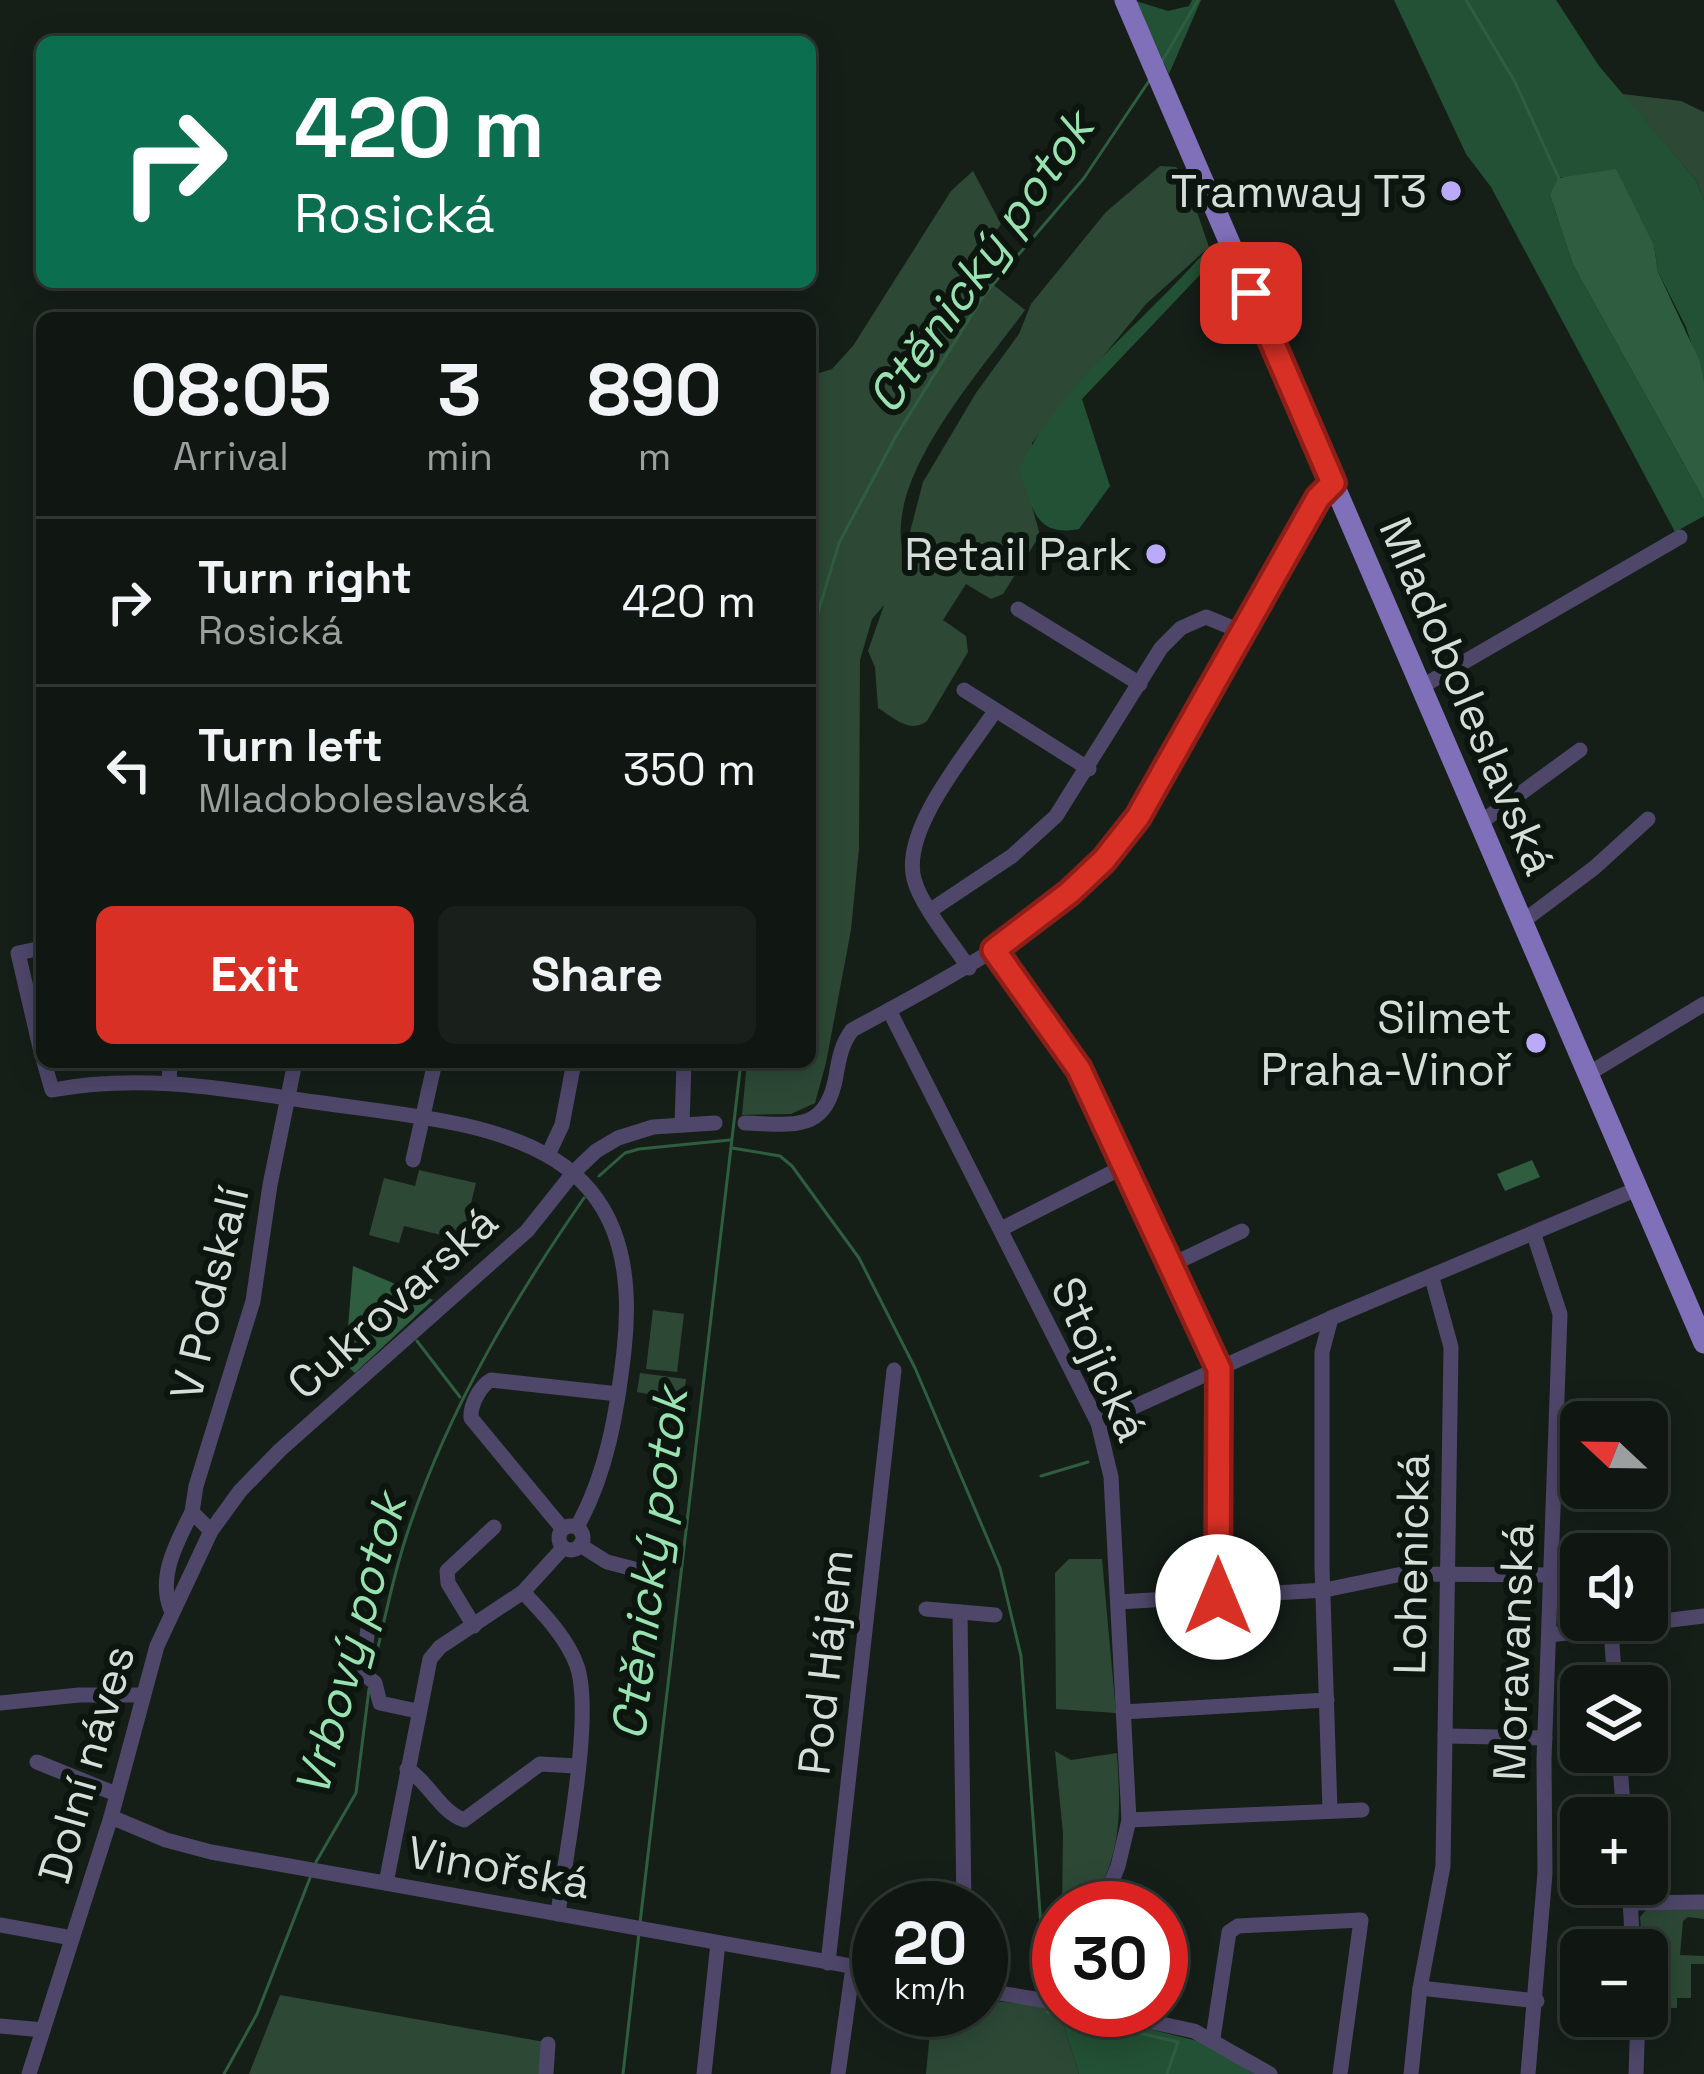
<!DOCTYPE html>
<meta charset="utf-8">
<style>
body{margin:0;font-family:"Space Grotesk",sans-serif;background:#19201b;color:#f1f3f6;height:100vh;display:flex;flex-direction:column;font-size:45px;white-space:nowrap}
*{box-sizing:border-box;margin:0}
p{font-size:39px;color:#9c9f9f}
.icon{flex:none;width:66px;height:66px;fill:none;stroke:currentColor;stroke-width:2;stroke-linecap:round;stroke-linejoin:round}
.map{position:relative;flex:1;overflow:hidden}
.drawer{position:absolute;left:36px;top:312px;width:780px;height:756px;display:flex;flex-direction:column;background:#101712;border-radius:18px;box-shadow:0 6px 30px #0003,0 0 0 3px #303632}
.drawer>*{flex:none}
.hud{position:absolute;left:36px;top:36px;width:780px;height:252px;border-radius:18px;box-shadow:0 6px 30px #0003,0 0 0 3px #303632;background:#0b6e4f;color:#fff;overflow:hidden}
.needle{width:78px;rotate:292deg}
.buttons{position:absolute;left:1560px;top:1401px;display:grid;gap:24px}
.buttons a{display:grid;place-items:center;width:108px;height:108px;border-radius:18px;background:#101712;box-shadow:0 6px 30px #0003,0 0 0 3px #303632;font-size:60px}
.speed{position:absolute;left:852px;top:1881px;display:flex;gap:24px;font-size:60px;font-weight:700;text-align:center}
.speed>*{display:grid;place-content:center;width:156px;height:156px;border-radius:50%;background:#101712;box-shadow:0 6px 30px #0003,0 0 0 3px #303632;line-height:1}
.speed small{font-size:30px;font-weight:400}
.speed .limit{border:18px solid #d22;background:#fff;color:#111}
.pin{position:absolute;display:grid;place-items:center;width:102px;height:102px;color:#fff;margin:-51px;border-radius:24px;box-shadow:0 6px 18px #0006}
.me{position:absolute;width:132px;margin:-66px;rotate:0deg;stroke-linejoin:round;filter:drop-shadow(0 0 9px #0008)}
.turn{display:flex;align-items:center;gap:42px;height:252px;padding:0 60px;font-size:54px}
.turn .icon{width:156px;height:156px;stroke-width:2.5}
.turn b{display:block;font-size:84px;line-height:102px}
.eta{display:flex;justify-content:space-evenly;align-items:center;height:204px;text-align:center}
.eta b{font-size:72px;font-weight:700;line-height:84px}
.action{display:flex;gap:24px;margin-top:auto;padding:24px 60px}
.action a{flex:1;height:138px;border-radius:18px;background:#d93025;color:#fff;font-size:48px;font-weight:700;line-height:138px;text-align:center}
.action a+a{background:#19201b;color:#f1f3f6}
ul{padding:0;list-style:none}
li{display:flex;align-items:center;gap:36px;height:168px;padding:0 60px;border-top:3px solid #303632}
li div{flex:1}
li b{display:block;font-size:45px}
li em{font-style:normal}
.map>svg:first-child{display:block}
</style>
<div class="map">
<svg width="1704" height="2074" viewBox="0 0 1704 2074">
<rect width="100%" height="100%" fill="#151f18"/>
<g fill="#2d4936">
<path d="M1622 94 1681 101 1704 112V201L1696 180Z"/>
<path d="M1160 166 1176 167 1185 177 1209 247 1146 304 1032 443 1031 503 1040 535 1003 594 991 599 966 584 943 620 966 636 968 652 927 721C910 734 894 718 878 708L875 667 868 651 884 605 872 619 860 660 859 848 851 930 826 1063 815 1103 791 1114 742 1115 747 1062H810V376L832 369 853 346 951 191 973 171 1001 224 971 267 1025 310C982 370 881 480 904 555L923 482 976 393 1019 334 1031 304 1106 212Z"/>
<path d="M419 1170 476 1183 462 1240 404 1226 399 1243 369 1235 384 1178 415 1186Z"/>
<path d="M653 1310 684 1314 677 1372 646 1369Z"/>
<path d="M640 1373 686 1379 682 1410 655 1408 648 1394 637 1392Z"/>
<path d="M1069 1559H1102L1116 1713 1056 1709 1055 1573Z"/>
<path d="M1055 1751 1071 1760 1117 1753C1121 1816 1122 1852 1090 1908H1062L1063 1834Z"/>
<path d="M1704 1909V1919L1688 1917 1683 1921 1680 1955 1704 1956V1964H1691V1998H1677V2008L1647 2007V1950H1643L1640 1917 1646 1910Z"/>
<path d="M280 1995 545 2042 544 2074H249Z"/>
<path d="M981 2000 1058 2007 1079 2074H926L932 2010H981Z"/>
</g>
<g fill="#235135">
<path d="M1192 0H1201L1169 74 1136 1 1168 11 1189 6Z"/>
<path d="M1394 0H1556L1599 66 1696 180 1704 201V383L1686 327 1658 272 1654 246 1578 177H1560L1550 195 1573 265 1704 500V516L1675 532 1491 187 1466 154Z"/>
<path d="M1209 247 1216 258 1082 399 1110 486 1079 529C1033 538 1032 504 1019 469 1062 381 1147 320 1209 247Z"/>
<path d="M1058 2007 1210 2044 1255 2074H1079Z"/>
</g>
<g fill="#2f5d40">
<path d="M1616 169 1654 246 1658 272 1700 362 1704 383V500L1573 265 1550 195 1558 178Z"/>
<path d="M1532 1160 1540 1177 1505 1191 1497 1174Z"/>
<path d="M353 1266 433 1300 355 1373 345 1364Z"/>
</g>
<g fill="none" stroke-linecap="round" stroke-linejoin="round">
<g stroke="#2f5d40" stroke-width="3">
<path d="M1466 0 1515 82 1560 181"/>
<path d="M1161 63 1198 0"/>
<path d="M810 639 839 543 896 436 984 295 1084 178 1149 81"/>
<path d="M732 1148 780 1156 792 1166 859 1258 915 1368 1000 1568 1021 1656 1045 1980"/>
<path d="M599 1176 625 1153 639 1149 730 1140"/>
<path d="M417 1341 460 1397"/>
<path d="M1041 1476 1088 1462"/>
<path d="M372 1673C384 1623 394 1571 411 1522 451 1406 514 1299 584 1198"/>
<path d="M316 1862 356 1793 369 1689"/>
<path d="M640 1923 741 1062"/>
<path d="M1047 2012 1178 2042 1167 2074"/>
<path d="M224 2074 257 2014 310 1878"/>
<path d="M623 2074 639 1933"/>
</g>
<g stroke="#4e476a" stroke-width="15">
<path d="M1018 609 1140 684"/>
<path d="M1421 687 1680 537"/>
<path d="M964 690 1089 769"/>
<path d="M1480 823 1580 750"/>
<path d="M931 910 1012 856 1056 816 1161 648 1181 628 1206 617 1240 631"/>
<path d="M1522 922 1594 868 1648 819"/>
<path d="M42 948 18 953 42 1056"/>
<path d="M994 951 1079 1069 1219 1369 1218 1597"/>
<path d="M969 968C953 944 921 906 914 879 901 829 968 752 995 711"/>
<path d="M889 1010 1098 1423 1111 1477 1129 1820 1118 1866 1101 1908"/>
<path d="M44 1062 52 1090C142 1073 225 1089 315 1102 483 1126 649 1129 624 1351 617 1412 607 1473 577 1527"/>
<path d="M1588 1074 1704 1004"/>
<path d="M169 1083 170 1062"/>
<path d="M745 1123C792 1124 826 1134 836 1076 839 1059 841 1045 852 1030 941 982 1032 936 1102 861 1153 808 1183 737 1217 674 1249 614 1284 557 1318 498L1333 483"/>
<path d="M682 1125 684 1062"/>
<path d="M548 1155 562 1125 574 1062"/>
<path d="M413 1160 435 1062"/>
<path d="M1001 1229 1125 1166"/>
<path d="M1171 1265 1242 1231"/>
<path d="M1098 1423 1331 1318 1637 1189"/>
<circle cx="571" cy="1538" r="12"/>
<path d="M562 1528 471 1418C470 1405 480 1386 491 1380L618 1394"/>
<path d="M211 1531 192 1512 196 1486 253 1301 270 1185 295 1062"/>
<path d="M580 1545 607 1562 642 1571"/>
<path d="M523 1592C543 1613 568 1639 577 1666 594 1716 565 1856 558 1914"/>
<path d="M1118 1602 1325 1590 1402 1574 1550 1575"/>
<path d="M926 1609 995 1615"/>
<path d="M171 1610C157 1577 177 1542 192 1512"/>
<path d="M960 1612 964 1908"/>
<path d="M369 1621 362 1672 375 1683 380 1703 417 1711"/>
<path d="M474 1626 448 1583 447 1571 494 1527"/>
<path d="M1611 1630 1615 1686"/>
<path d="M1550 1635 1704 1616"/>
<path d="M0 1703 79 1695H143"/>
<path d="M1123 1712 1327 1700"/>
<path d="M1445 1736 1545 1738"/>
<path d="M1619 1752 1624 1818"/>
<path d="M37 1762 116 1794"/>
<path d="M407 1769C429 1782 440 1812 464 1820L540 1764 577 1766"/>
<path d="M1330 1810 1322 1567V1352L1331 1318"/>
<path d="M111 1817 166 1840 211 1852 879 1971"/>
<path d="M1129 1820 1362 1810"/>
<path d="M386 1883 430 1659 440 1647 523 1592 563 1548"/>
<path d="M1629 1884 1633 1950"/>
<path d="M1630 1903 1704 1902"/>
<path d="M0 1925 72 1938"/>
<path d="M828 1963 894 1370"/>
<path d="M1420 1988 1537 2001"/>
<path d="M981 1990 1059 2003"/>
<path d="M1052 2002 1059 1984"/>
<path d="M1097 2010 1194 2031 1270 2074"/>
<path d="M0 2026 43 2030"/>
<path d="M1213 2038 1229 1932 1238 1926 1361 1920 1340 2074"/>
<path d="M29 2074 111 1817 157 1646 211 1531 240 1491 280 1450 527 1231 574 1172 596 1151 618 1138 653 1127 715 1123"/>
<path d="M546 2074 548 2044"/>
<path d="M704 2074 718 1943"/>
<path d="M838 2074 853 1967"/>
<path d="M1411 2074 1420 1988 1443 1866 1451 1347 1432 1278"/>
<path d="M1528 2074 1545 1873 1544 1760 1560 1314 1534 1235"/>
<path d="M1636 2074 1638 2016"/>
</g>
<path stroke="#8070b9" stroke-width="21" d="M1125 0 1704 1343"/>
</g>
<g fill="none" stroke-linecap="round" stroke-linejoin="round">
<defs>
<path id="route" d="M1218 1597 1219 1369 1079 1069 994 950 1069 893 1104 860 1138 817 1318 498 1333 483 1251 293"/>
</defs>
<use href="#route" stroke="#8d1f18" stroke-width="30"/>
<use href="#route" stroke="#d93025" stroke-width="21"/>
</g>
<g fill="#baaaf7" stroke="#0c160f" stroke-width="4.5">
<circle cx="1451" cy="191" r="12"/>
<circle cx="1156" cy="554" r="12"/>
<circle cx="1536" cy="1043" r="12"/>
</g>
<g text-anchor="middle" stroke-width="12" stroke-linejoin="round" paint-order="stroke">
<g font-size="45" fill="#d7ded9" stroke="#0c160f" text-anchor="end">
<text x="1427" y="207">Tramway T3</text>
<text x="1132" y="570">Retail Park</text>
<text x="1512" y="1033">Silmet<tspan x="1512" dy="52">Praha-Vinoř</tspan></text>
</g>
<g font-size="45" fill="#d7ded9" stroke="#0c160f">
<text transform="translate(1468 696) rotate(67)" y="16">Mladoboleslavská</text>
<text transform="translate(209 1293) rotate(-77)" y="16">V Podskalí</text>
<text transform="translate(392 1302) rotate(-42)" y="16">Cukrovarská</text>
<text transform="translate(1100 1359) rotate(66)" y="16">Stojická</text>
<text transform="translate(1411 1564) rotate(-89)" y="16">Lohenická</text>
<text transform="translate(1513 1652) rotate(-88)" y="16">Moravanská</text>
<text transform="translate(825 1662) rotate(-84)" y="16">Pod Hájem</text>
<text transform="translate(86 1764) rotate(-74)" y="16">Dolní náves</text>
<text transform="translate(499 1867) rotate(10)" y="16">Vinořská</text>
</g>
<g font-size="48" font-style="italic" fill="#98e1b0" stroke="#0c160f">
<text transform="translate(980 262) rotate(-55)" y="17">Ctěnický potok</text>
<text transform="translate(649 1564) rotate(-83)" y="17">Ctěnický potok</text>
<text transform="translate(350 1645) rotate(-75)" y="17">Vrbový potok</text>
</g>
</g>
</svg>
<div class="buttons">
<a><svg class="needle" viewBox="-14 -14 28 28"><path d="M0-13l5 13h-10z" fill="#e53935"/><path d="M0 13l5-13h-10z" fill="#9c9f9f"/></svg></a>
<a><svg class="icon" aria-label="sound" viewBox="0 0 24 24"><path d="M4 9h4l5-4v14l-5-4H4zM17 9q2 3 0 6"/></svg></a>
<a><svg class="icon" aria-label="layers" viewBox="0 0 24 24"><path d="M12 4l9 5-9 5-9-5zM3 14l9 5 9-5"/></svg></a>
<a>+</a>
<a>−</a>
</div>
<div class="speed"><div>20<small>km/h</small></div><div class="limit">30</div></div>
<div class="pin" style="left:1251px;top:293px;background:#d93025"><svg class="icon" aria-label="arrive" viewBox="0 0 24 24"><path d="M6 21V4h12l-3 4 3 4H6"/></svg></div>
<svg class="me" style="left:1218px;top:1597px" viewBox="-20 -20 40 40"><circle r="19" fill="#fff"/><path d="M0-13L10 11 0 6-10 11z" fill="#d93025"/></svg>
<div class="hud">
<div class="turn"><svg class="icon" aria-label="right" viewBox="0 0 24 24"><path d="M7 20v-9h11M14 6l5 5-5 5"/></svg><div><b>420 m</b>Rosická</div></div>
</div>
<section class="drawer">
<div class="eta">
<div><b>08:05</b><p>Arrival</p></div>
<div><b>3</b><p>min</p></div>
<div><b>890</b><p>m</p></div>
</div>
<ul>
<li><svg class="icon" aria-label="right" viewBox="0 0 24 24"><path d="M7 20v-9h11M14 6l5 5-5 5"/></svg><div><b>Turn right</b><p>Rosická</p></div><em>420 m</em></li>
<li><svg class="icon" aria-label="left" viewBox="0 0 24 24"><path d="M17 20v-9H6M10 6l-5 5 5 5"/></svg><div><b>Turn left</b><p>Mladoboleslavská</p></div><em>350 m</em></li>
</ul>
<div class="action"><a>Exit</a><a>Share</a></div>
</section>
</div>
